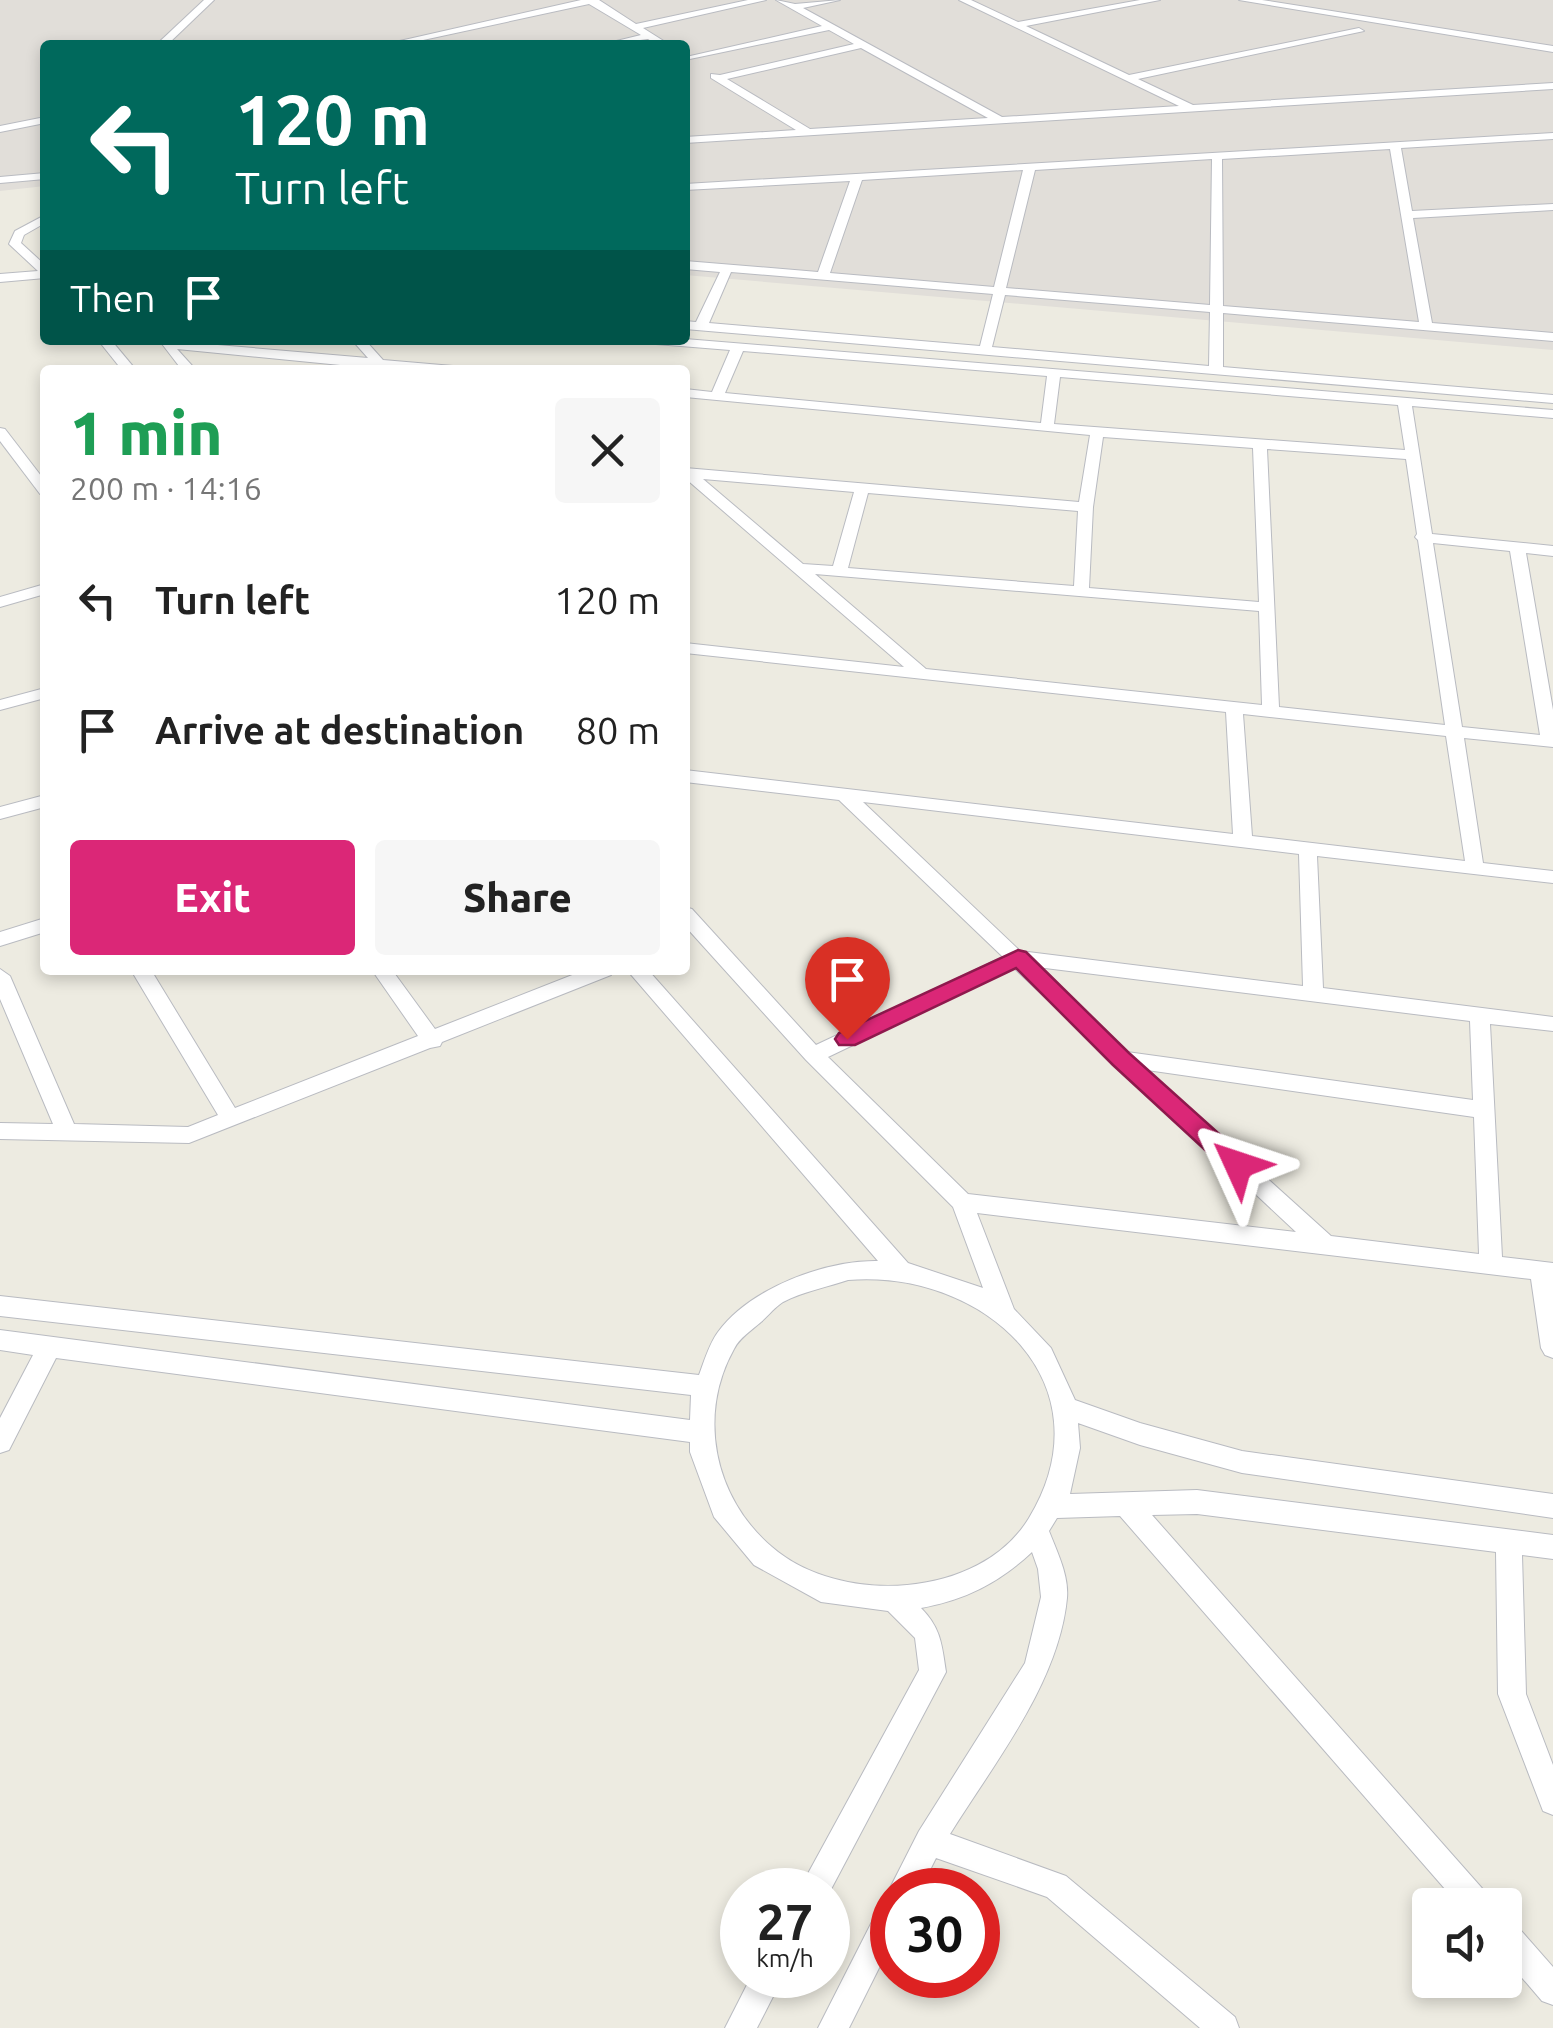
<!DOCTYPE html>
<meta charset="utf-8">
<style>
body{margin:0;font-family:Ubuntu,sans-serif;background:#f6f6f6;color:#222;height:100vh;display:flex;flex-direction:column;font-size:38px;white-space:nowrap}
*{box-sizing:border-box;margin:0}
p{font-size:32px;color:#767676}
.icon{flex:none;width:55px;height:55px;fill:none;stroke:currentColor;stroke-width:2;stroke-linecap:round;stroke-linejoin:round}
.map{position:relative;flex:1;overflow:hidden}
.sheet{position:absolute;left:40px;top:365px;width:650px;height:610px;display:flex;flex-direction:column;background:#fff;border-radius:10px;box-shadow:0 5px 15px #0003}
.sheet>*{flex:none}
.banner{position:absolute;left:40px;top:40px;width:650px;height:305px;border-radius:10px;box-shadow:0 5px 15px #0003;background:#00695c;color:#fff;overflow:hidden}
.tools{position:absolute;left:1412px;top:1888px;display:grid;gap:20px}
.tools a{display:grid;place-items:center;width:110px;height:110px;border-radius:10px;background:#fff;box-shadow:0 5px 15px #0003;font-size:50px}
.speed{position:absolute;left:720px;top:1868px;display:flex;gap:20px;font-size:50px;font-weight:700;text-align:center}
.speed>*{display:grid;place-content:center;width:130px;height:130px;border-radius:50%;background:#fff;box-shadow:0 5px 15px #0003;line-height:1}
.speed small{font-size:25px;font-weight:400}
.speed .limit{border:15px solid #d22;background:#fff;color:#111}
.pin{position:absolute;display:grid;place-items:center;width:85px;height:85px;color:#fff;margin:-102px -42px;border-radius:50% 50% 50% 0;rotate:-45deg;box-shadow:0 0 10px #0007}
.pin .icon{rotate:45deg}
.me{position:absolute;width:110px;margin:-55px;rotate:312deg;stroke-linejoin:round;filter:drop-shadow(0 0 8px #0008)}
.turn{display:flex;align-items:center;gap:35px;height:210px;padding:0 30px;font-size:45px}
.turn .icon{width:130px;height:130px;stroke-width:2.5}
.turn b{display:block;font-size:70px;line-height:85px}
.then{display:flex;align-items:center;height:95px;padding:0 30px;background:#0003;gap:20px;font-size:38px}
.round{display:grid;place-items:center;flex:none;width:105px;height:105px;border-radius:10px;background:#f6f6f6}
.overview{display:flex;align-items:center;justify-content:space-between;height:170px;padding:0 30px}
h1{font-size:60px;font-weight:800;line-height:75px;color:#1e9e55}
.cta{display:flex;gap:20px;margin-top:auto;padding:20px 30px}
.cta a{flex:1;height:115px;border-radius:10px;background:#db2777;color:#fff;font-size:40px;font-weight:800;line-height:115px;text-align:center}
.cta a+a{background:#f6f6f6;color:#222}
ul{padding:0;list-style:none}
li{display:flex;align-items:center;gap:30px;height:130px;padding:0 30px}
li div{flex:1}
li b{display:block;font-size:38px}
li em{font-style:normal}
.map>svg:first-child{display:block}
</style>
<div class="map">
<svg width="1553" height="2028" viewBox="0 0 1553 2028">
<rect width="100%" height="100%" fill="#edebe1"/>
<path fill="#e1ded9" d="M0 0H1553V350L685 275V45H45V186L0 191Z"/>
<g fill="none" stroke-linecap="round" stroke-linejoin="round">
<defs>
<g id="minor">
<path d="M204 0H214L167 45H156Z"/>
<path d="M581 0H599L636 24 748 0H766L643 28 670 45H658L648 39 600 45 641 35 589 4 400 45H382Z"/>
<path d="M776 0 795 4 840 0 803 8 1002 117 1179 106 959 0H971L1018 22 1140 0H1160L1026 26 1129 75 1359 28 1364 31 1138 79 1193 105 1553 83V89L685 143V137L796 130 711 78V74L720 75 854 44 829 30 685 60 686 57 822 26ZM861 48 988 118 810 129 727 79Z"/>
<path d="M1239 0H1262L1553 46V52Z"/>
<path d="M45 117V123L0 132V126Z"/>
<path d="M1553 133V139L1401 148 1412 211 1553 204V210L1413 218 1432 323 1553 333V341L1223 313V367L1553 395V403L685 329V321L696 322 720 272 685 269V261L818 272 850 181 685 190V184ZM1390 149 1419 322 1223 306 1222 159ZM1212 159 1210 305 1006 288 1035 170ZM1023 170 994 287 830 273 862 180ZM731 272 993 294 980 346 709 323ZM1005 295 1210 312 1209 366 992 347Z"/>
<path d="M45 173V179L0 183V177Z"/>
<path d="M45 215V223L24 235 21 243 45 265V278L0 282V274L38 271 9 244 15 231Z"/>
<path d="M685 339 1553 410V418L1412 406 1432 534 1553 546V556L1526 553 1553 710V747L1464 738 1483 863 1553 871V883L1317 856 1323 988 1553 1017V1031L1490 1024 1502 1257 1553 1263V1358L1545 1355 1541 1348 1531 1279 977 1213 1014 1309 1051 1348 1075 1400 1140 1423 1242 1451 1553 1494V1518L1242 1473 1140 1445 1078 1423 1080 1448 1070 1494 1197 1490 1553 1535V1559L1522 1555 1526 1694 1553 1765V1815L1543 1811 1498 1694 1496 1552 1197 1514 1152 1515 1488 1895 1493 1905H1459L1120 1516 1057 1518 1049 1531C1057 1552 1069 1575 1067 1598 1059 1683 994 1763 950 1834L1066 1876 1235 2017 1239 2028H1200L1047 1897 936 1858 920 1890H892V1942L849 2028H818L882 1902 892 1897 889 1890 919 1831 1025 1663 1041 1597 1038 1569 1032 1552C999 1583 965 1600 921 1608 941 1628 942 1645 946 1672L828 1895V1890H799L919 1670 915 1638 888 1611 821 1602 754 1565 714 1517 690 1452V1442L56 1358 9 1450 0 1453V1418L33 1355 0 1350V1330L690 1420 691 1395 0 1316V1296L699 1375C704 1362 709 1344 718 1332 750 1288 826 1260 878 1261L627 970H648L908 1263 983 1288 953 1207 806 1060 685 926V907L692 909 816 1045 1003 957 839 800 685 782V770L1233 834 1226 712 685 653V643L904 667 685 478V468L1079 502 1090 435 685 397V389L712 392 730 350 656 344 650 340ZM743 351 1047 376 1041 423 725 393ZM1060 377 1398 405 1405 450 1054 424ZM1103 437 1253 448 1259 602 1089 588 1093 507ZM1267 449 1406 459 1417 534 1415 537 1418 540 1445 725 1279 707ZM703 479 854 492 833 566 803 564ZM868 493 1078 511 1074 586 848 568ZM1433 543 1510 551 1540 735 1462 727ZM815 574 1259 611 1262 705 926 669ZM1243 714 1446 736 1465 861 1252 836ZM863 802 1299 854 1303 986 1020 951ZM1037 967 1470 1021 1473 1100 1127 1052ZM1014 968 1296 1232 968 1194 828 1057ZM1147 1070 1474 1117 1479 1254 1331 1236ZM848 1280C985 1269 1110 1384 1029 1518 980 1599 840 1606 772 1547 714 1498 697 1415 734 1349 739 1338 752 1330 761 1322 768 1316 775 1307 783 1302 802 1292 827 1287 848 1280Z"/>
<path d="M98 340H111L136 370H122Z"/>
<path d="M159 340 368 358 352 340H365L383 360 453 366 460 370 381 369 177 349 196 370H182Z"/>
<path d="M0 428 5 429 45 481V495L40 494 0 441Z"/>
<path d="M45 584V594L0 607V597Z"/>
<path d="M45 688V698L0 710V700Z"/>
<path d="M45 795V807L0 819V807Z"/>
<path d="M45 918V932L0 946V932Z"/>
<path d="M0 969 10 976 74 1124 188 1127 218 1115 131 970H151L235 1108 418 1036 372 970H392L435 1029 585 970H614L611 975 442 1042 440 1046 430 1048 189 1143 0 1139V1123L53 1124 0 999Z"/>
<path d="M1505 1921 1516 1925 1553 1967V2005L1542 2001 1505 1958Z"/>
<path d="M752 1975H784L757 2028H725Z"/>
</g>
</defs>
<use href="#minor" stroke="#b9bbc1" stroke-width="2"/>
<use href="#minor" fill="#fff" fill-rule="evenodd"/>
</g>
<path fill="#db2777" stroke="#8e194d" stroke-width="2.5" d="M1018 950 1026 952 1129 1053 1246 1158 1250 1165 1246 1172H1229L1113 1065 1016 968 855 1045H839L835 1039 839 1033Z"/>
</svg>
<div class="tools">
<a><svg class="icon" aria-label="sound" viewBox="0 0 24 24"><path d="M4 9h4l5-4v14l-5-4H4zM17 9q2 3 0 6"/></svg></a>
</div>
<div class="speed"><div>27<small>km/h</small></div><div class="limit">30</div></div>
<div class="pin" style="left:847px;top:1039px;background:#d93025"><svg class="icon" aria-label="arrive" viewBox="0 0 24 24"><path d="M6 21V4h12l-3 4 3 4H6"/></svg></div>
<svg class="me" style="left:1238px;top:1165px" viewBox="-20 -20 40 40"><path d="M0-17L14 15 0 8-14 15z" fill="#db2777" stroke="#fff" stroke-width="4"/></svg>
<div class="banner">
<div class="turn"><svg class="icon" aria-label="left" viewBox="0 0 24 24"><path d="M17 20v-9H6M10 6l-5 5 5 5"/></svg><div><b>120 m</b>Turn left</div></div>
<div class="then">Then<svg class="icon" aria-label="arrive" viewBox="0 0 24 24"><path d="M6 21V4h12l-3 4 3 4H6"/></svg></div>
</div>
<section class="sheet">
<div class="overview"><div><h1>1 min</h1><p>200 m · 14:16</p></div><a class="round"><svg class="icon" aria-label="close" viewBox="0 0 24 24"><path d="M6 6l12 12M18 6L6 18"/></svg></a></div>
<ul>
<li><svg class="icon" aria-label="left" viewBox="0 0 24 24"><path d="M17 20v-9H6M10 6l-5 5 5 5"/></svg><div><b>Turn left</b></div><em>120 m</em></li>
<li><svg class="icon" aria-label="arrive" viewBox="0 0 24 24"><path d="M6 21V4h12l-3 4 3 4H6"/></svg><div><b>Arrive at destination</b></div><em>80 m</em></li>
</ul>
<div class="cta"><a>Exit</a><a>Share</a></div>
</section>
</div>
